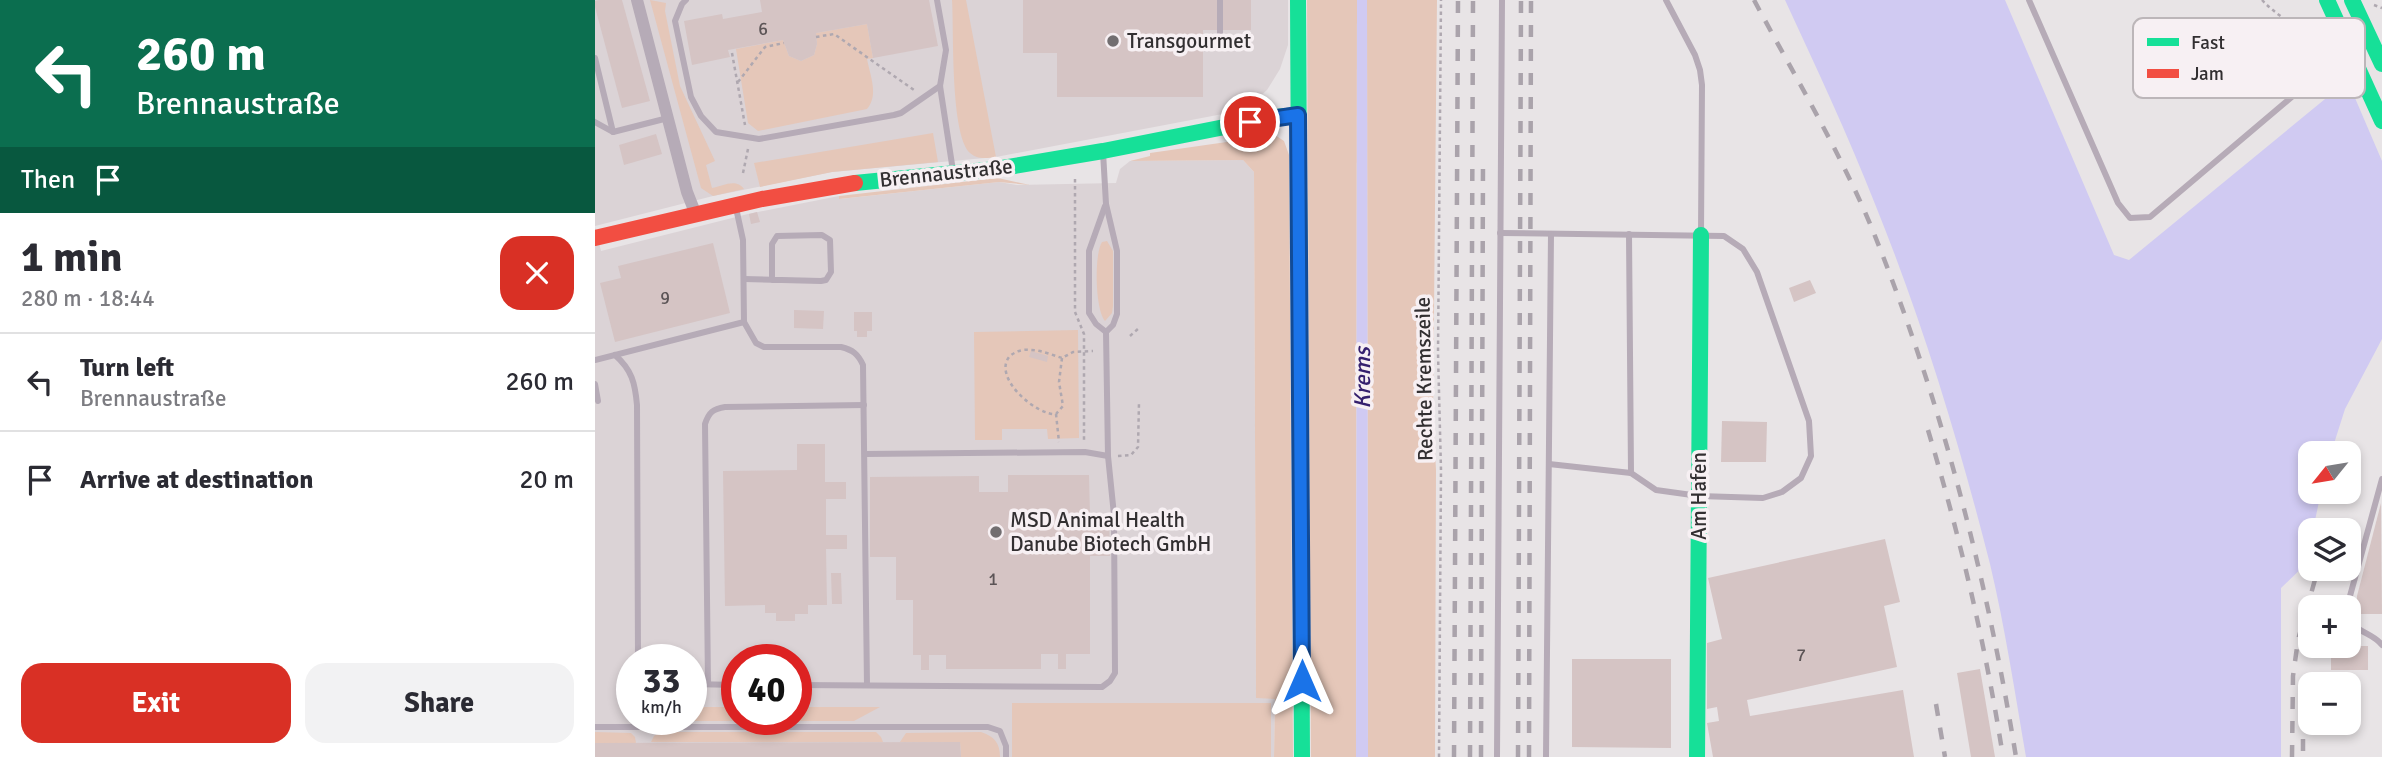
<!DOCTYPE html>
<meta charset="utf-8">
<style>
body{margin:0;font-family:Signika,sans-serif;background:#f2f2f3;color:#2b2b33;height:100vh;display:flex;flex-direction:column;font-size:26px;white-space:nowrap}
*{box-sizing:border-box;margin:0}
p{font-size:23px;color:#7c7c81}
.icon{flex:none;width:38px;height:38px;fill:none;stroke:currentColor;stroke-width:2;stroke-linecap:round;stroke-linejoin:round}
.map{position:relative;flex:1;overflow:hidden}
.drawer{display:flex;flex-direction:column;background:#fff;width:595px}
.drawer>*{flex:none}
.banner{background:#0b6e4f;color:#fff;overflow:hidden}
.needle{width:46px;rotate:240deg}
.controls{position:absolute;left:1703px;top:441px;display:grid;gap:14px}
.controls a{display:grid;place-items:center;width:63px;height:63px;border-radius:14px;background:#fff;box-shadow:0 4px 10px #0003;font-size:35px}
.speed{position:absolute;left:21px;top:644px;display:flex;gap:14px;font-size:35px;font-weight:700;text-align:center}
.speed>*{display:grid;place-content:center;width:91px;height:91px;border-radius:50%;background:#fff;box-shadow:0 4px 10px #0003;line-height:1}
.speed small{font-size:18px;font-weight:400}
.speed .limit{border:10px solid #d22;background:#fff;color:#111}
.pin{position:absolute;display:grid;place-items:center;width:60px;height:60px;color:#fff;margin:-30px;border:4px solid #fff;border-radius:50%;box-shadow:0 2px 7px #0007}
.me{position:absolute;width:77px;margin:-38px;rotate:0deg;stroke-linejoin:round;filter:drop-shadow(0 0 5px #0008)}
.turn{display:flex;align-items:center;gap:24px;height:147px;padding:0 21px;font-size:32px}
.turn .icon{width:91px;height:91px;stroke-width:2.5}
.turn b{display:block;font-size:49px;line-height:60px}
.then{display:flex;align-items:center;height:66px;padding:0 21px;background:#0003;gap:14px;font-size:26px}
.round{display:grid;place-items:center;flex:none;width:74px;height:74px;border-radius:21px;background:#f2f2f3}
.head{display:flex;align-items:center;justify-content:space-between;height:119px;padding:0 21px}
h1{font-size:42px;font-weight:700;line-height:52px}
.button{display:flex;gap:14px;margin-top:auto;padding:14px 21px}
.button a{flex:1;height:80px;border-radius:21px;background:#d93025;color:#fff;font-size:28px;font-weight:700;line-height:80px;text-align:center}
.button a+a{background:#f2f2f3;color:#2b2b33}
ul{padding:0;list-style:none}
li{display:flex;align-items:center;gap:21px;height:98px;padding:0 21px;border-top:2px solid #e1e1e2}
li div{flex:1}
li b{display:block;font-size:26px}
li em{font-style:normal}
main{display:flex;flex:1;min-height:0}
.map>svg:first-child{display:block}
</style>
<main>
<section class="drawer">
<div class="banner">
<div class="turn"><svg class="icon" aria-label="left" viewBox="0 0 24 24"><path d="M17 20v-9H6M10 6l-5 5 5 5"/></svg><div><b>260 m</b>Brennaustraße</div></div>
<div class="then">Then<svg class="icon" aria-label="arrive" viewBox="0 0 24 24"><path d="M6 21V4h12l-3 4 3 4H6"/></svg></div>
</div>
<div class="head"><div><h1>1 min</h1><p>280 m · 18:44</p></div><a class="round" style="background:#d93025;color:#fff"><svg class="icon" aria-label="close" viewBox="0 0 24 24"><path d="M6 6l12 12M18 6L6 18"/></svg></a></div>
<ul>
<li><svg class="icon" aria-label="left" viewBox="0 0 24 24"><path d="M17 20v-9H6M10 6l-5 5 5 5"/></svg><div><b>Turn left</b><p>Brennaustraße</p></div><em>260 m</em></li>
<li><svg class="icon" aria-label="arrive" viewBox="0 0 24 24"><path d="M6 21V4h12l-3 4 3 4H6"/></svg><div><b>Arrive at destination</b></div><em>20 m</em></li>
</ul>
<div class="button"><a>Exit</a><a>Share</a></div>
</section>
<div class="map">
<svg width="1787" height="757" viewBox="0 0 1787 757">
<rect width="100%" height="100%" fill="#e8e4e6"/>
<g fill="#dbd3d6" fill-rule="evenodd">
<path d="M0 0H693V45L685 69 672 90 655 105 633 113 401 157 237 172 118 196 0 226Z"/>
<path d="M648 160 659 172 661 698H680L679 757H0V227L6 251 153 214 244 196 245 199 404 182 422 185 521 183 525 169 535 161ZM37 660H96V719H37ZM142 660H201V719H142Z"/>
</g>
<g fill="#e5c7b9">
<path d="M55 0 71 3 70 11 85 86 120 161 111 165 117 188C128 186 141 178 149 189L118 196 106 188Z"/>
<path d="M357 0H371L401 157C391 158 383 160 375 153 355 134 359 30 357 0Z"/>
<path d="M712 0H762L761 757H716Z"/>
<path d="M772 0H842L838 416 841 470 840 757H773Z"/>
<path d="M272 24 278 58 272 59C275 75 284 95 272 109L163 131 153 123 141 49 188 40 194 56 206 61 219 55 222 44 221 33Z"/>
<path d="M338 133 343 162 237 172 165 187 159 163Z"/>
<path d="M680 135 689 141 694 155 698 757H679L680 699 661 698 659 172 648 160 535 161 555 156V153Z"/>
<path d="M403 178 435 185 404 182 244 199V196Z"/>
<path d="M512 241 518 251V306L517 313 510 321C500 310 499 254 507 242Z"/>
<path d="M483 330 484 438 453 439 452 429H407V440H380L379 332Z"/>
<rect x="417" y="703" width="259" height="54"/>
<path d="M96 707H142V719H201V707H285L259 721H62L60 719H96Z"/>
<path d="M0 732 36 733 40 737 41 743H0Z"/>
<path d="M65 732H281L286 737 288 742H56L59 736Z"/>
<path d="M386 732C399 736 405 743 405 757H366L365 742H305L311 733Z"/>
</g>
<g fill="#d0caf2">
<path d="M762 0H772L773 757H761Z"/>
<path d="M1190 0H1410L1519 255 1534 260 1752 81 1787 47V339L1750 409 1736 453H1715V492H1726L1718 530H1715L1713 562 1686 588V757H1431C1420 693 1410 627 1395 564 1364 442 1327 320 1280 204 1253 135 1221 67 1190 0Z"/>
</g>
<path fill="#e8e4e6" d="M1787 43V161L1751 77Z"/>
<g fill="#d5c4c4">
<path d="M4 0H27L55 101 27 108 0 7V1Z"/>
<path d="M165 0H334L343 46 278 58 272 24 221 33 222 44 219 55 206 61 194 56 188 40 133 50 135 57 97 65 89 21 127 14 128 19 167 12Z"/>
<path d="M428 0H656V30H608V97H462V53H428Z"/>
<path d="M61 134 67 154 29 165 24 145Z"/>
<path d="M162 212 165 222 156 224 154 214Z"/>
<path d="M118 243 135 313 20 342 5 283 26 278 23 266Z"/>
<path d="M1215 280 1221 293 1199 302 1194 288Z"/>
<path d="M199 310 229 311 228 329 199 328Z"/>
<path d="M259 312H277V331H272V337H262V331H259Z"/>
<path d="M436 351 453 356 452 362 434 357Z"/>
<path d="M1127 421 1172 422 1171 462H1126Z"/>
<path d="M202 444H230V482H251V499H231V535H252V549H231L232 605H213V614H200V621H181V613H170V605L130 606 128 471 202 470Z"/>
<path d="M413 475H494L495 515H514L515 556H495V654H471V669H463V654H446V669H351V655H334V670H326V655H318V600H301V557H275V477L384 476V492H413Z"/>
<path d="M1786 503 1787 614H1762V596Z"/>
<path d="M1290 539 1305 602 1289 606 1302 667 1152 700 1155 716 1308 690 1319 757H1118L1112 723 1124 721 1122 707 1112 709V643L1127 639 1113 578Z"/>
<path d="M236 573H246L247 604H237Z"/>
<rect x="1736" y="646" width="37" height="24"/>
<path d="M977 659H1076V748L977 747Z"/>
<path d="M1385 669 1400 757H1376L1362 673Z"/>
<path d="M365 742 366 757H0V743Z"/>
</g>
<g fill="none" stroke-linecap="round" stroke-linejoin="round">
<g stroke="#afa8b0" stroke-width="2.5" stroke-dasharray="3.5 3.5" stroke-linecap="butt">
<path d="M1667 0C1688 23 1722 32 1719 69"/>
<path d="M1779 5 1787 8"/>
<path d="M221 37 239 34 319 90"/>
<path d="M1714 41 1727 29"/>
<path d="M137 53 150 125"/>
<path d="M143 82 170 47 189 43"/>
<path d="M148 173 153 149"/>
<path d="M480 179V312L489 334V443"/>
<path d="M535 336 544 328"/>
<path d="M467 358 464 382 468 406 461 414C442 416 396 377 415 356 421 351 428 349 435 350 446 350 457 355 467 358L478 352 498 351"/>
<path d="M461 414 464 442"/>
<path d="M523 456 536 455 543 447 544 402"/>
<path d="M844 757 846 470 843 353 846 0"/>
</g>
<g stroke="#b6abb7" stroke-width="6">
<path d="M91 0 87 4 80 21 96 97 106 116 121 132 164 139 299 115 306 113 345 86"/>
<path d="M342 0 351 50 345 86 358 171"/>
<path d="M625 0V34"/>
<path d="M1071 0 1100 55 1105 70 1107 85 1106 233"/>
<path d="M1434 0 1523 203 1535 218 1555 217 1718 79"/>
<path d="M0 58 18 132"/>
<path d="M0 122 18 132 73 118"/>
<path d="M510 206 494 251V313L501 324 511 332"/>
<path d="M905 233 1129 236 1148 249 1162 272 1214 421 1216 456 1206 478 1187 492 1168 498 1104 496 1061 490 1036 473 954 464"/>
<path d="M1034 234 1036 473"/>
<path d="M149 279 226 281 231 280 236 272 235 240 227 235 182 236 177 244V280"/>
<path d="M149 322 161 343 169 347H246C258 350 263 354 268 365L272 685"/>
<path d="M20 355C37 370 40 383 42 405L43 660"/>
<path d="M0 360 149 322 148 240 141 208"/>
<path d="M0 384 3 401"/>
<path d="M270 454 490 452 513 456"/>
<path d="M1752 607 1787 479"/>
<path d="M1754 617C1760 633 1777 632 1787 645"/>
<path d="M96 684 142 685"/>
<path d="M113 684 110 424C114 412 118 409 130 407L269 405"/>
<path d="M201 685 507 687 515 681 520 673 519 515 513 456 511 332 518 325 522 314V251L511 204 508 152"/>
<path d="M0 727H393L405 731 411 746V757"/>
<path d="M902 757 907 0"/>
<path d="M951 757 956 234"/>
</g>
<path stroke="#b6abb7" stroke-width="12" d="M42 0 92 192 101 215"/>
<g stroke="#16e098" stroke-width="16">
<path d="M703 0 707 757"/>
<path d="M260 183 401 169 508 151 680 117 703 115"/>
<path d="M1102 757 1106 235"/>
</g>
<path stroke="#f24e42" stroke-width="16" d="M0 238 167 199 260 183"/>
<g stroke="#aaa3ab" stroke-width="4.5" stroke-dasharray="12 12" stroke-linecap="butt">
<path d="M1159 0C1199 75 1246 153 1278 231 1346 400 1392 578 1421 757"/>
<path d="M1333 430C1365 537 1391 647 1408 757"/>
<path d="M1738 530 1741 523"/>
<path d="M1341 704 1350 757"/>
<path d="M1708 739V757"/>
<path d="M859 757 863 0"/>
<path d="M875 757 878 0"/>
<path d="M886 757 888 162"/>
<path d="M923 757 926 0"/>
<path d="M934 757 936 0"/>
<path d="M1697 757 1698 676 1703 640 1723 569"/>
</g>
<g stroke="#16e098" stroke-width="16">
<path d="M1732 0 1787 121"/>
<path d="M1757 0 1787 64"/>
</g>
</g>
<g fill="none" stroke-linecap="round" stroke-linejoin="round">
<defs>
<path id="route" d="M655 122 703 115 707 681"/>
</defs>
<use href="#route" stroke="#114b97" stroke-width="18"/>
<use href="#route" stroke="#1a73e8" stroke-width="12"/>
</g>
<g fill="#726e70" stroke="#f7f0f3" stroke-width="2.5">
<circle cx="518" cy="41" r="7"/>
<circle cx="401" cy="532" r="7"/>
</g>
<g text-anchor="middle" stroke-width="7" stroke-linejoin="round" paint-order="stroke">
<g font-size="18" fill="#5b5456">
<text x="168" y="35">6</text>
<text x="70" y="304">9</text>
<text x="398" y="585">1</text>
<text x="1206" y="661">7</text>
</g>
<g font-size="21" fill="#322f31" stroke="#f7f0f3" text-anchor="start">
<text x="532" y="48">Transgourmet</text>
<text x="415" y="527">MSD Animal Health<tspan x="415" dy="24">Danube Biotech GmbH</tspan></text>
</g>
<g font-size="21" fill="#322f31" stroke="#f7f0f3">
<text transform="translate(351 173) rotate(-6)" y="7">Brennaustraße</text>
<text transform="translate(829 379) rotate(-91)" y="7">Rechte Kremszeile</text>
<text transform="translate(1104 496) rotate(-90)" y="7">Am Hafen</text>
</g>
<g font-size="23" font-style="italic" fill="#35206e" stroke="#f7f0f3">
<text transform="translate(767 378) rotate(-90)" y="8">Krems</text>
</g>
</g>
<rect x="1538" y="18" width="232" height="80" rx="10" fill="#f7f0f3" stroke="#bcb6b9" stroke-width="2"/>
<rect x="1552" y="38" width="32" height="8" fill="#16e098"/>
<rect x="1552" y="69" width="32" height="9" fill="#f24e42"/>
<g font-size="19" fill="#322f31">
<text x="1596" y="49">Fast</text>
<text x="1596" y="80">Jam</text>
</g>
</svg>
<div class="controls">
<a><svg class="needle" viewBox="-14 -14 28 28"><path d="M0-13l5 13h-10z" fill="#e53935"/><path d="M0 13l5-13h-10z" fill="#7c7c81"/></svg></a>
<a><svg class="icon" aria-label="layers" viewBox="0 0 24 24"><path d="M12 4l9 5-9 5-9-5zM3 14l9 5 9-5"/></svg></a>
<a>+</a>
<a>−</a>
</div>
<div class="speed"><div>33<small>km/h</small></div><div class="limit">40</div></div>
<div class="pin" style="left:655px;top:122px;background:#d93025"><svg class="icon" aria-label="arrive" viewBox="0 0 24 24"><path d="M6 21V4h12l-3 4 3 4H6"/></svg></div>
<svg class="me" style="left:707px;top:681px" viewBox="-20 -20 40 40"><path d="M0-17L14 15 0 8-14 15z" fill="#1a73e8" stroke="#fff" stroke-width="4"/></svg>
</div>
</main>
